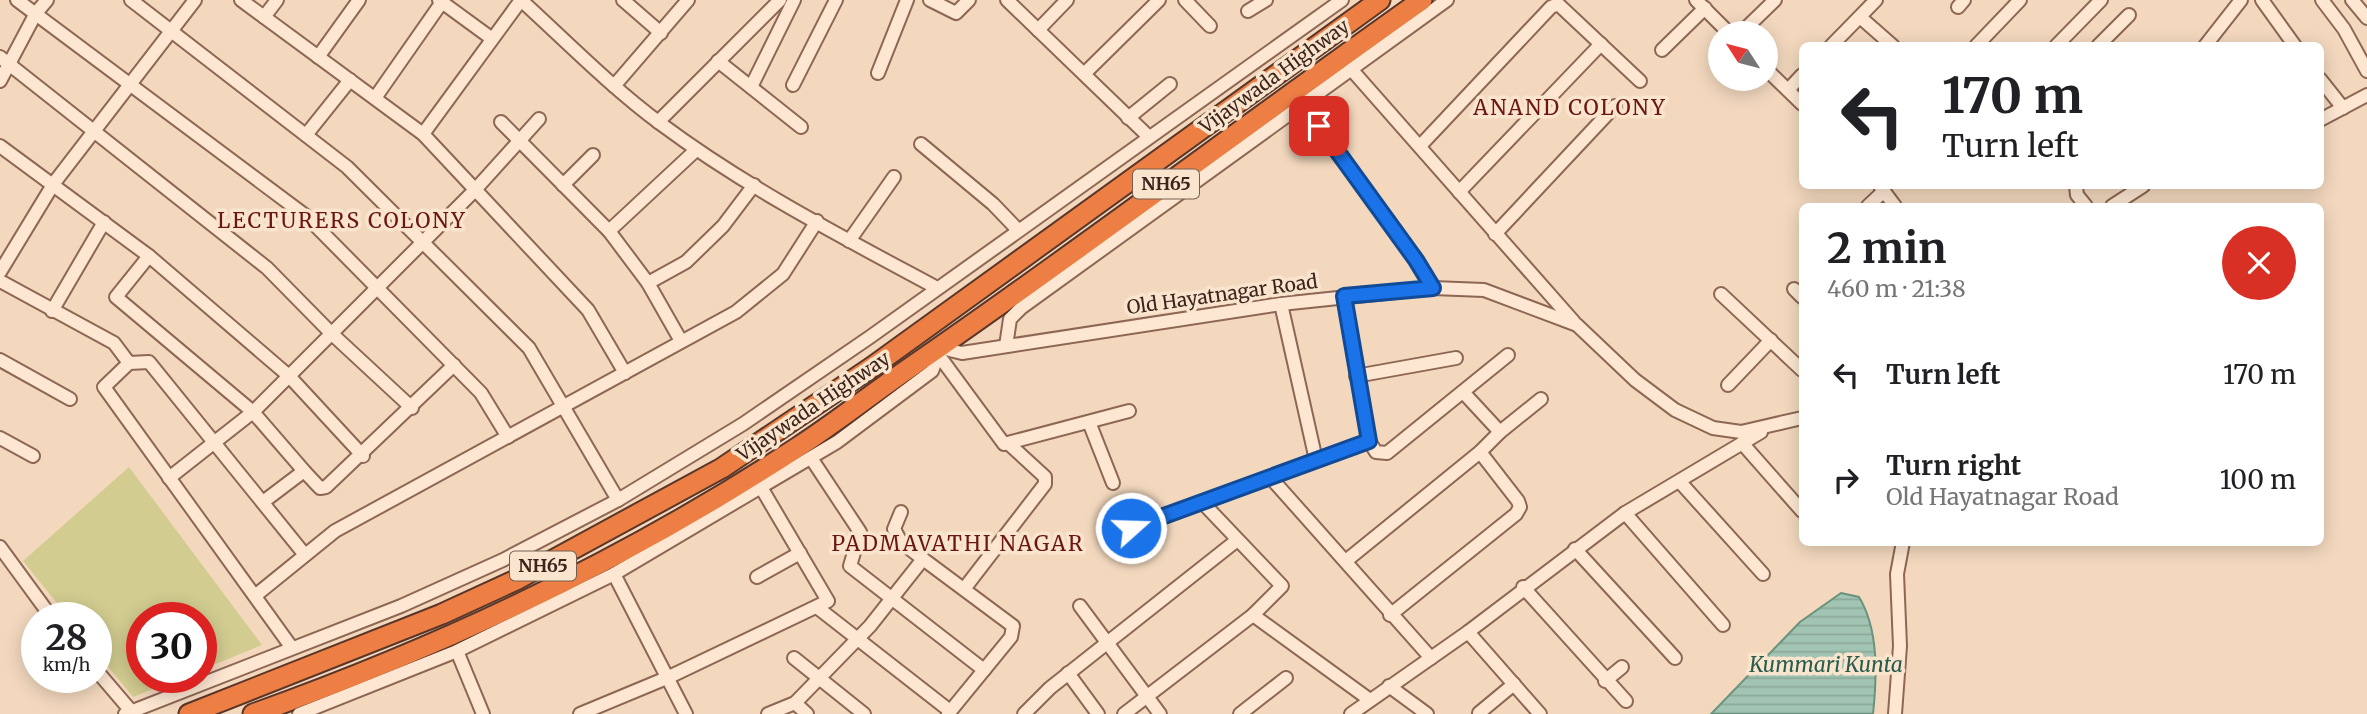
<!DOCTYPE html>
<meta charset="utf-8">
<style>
body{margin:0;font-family:Merriweather,serif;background:#f2f2f2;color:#202124;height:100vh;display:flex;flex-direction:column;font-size:26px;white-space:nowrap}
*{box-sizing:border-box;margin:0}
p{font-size:23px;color:#757577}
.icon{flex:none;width:38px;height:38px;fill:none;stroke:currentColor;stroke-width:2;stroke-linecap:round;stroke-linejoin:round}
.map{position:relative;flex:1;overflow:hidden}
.panel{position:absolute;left:1799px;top:203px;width:525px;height:343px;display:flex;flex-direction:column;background:#fff;border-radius:10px;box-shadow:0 4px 18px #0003}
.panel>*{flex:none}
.hud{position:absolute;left:1799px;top:42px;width:525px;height:147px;border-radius:10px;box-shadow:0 4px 18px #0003;background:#fff;color:#202124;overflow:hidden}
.needle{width:46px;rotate:306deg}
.fabs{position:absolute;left:1708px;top:21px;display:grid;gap:14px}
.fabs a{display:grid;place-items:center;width:70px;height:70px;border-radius:50%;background:#fff;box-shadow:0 4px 18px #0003;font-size:35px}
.speed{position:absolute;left:21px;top:602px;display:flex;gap:14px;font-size:35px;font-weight:700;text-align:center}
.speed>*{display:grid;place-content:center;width:91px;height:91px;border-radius:50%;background:#fff;box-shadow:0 4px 18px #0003;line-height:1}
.speed small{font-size:18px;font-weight:400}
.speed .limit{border:10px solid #d22;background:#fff;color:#111}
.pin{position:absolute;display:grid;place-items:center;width:60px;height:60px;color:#fff;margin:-30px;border-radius:14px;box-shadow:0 4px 10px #0006}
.me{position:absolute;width:77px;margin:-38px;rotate:70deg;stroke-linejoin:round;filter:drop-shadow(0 0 5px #0008)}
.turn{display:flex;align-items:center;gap:24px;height:147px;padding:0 28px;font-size:32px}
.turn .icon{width:91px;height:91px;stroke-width:2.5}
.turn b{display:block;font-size:49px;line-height:60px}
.round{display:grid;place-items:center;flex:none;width:74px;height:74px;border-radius:37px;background:#f2f2f2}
.headline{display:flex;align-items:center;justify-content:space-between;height:119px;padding:0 28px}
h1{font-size:42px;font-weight:700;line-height:52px}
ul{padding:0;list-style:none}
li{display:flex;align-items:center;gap:21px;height:105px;padding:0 28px}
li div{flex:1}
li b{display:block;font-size:26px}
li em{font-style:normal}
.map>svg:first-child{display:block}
</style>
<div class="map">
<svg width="2367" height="714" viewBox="0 0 2367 714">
<defs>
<pattern id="water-rules" width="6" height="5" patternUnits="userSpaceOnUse" patternTransform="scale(1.75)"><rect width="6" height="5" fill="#a2c4b3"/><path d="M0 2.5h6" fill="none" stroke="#8ca899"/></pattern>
</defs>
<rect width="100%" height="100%" fill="#f3d8be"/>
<path fill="#d2cc90" d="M129 467 262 645 201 670V618H142V677H183L133 697 96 652V618H69L23 561Z"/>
<path fill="url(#water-rules)" stroke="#68937f" stroke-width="2" d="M1841 593 1859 597C1879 630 1877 676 1873 714H1711L1800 622Z"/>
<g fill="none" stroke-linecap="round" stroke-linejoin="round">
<defs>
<g id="minor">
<path d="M17 0 306 216 481 393 508 437"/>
<path d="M131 0 347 167 529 348 618 500"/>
<path d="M241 0 423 134 588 310 625 373"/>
<path d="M439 0 491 38"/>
<path d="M521 0C567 42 611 87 661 124 747 188 844 238 937 288"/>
<path d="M623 0 661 33"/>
<path d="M930 0 956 13 969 0"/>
<path d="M1007 0 1148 136"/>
<path d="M1185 0 1210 26"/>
<path d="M1696 0 1729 33"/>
<path d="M2262 0 2295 46"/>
<path d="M2322 0 2344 29 2367 71"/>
<path d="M2352 0 2367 18"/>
<path d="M1958 7 1964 0"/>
<path d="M1248 11 1266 0"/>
<path d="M264 17 277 0"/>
<path d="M1860 17 1893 46"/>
<path d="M1038 30 1067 0"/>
<path d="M1741 33 1775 0"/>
<path d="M1831 46 1876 0"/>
<path d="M1976 46 2020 0"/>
<path d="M2056 46 2101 0"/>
<path d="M2098 46 2129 15"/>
<path d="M2205 46 2241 0"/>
<path d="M1662 50 1705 8"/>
<path d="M0 57 267 268 331 333 412 408"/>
<path d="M318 57 359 0"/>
<path d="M718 61 801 127"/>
<path d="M1351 69 1574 322"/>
<path d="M1766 69 1802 104"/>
<path d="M878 73 907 0"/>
<path d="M1084 74 1159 0"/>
<path d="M2320 79 2343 108"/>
<path d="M0 81 36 13 47 0"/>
<path d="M793 85 836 0"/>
<path d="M614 86 688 0"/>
<path d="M751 87 794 0"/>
<path d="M1788 90 1802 75"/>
<path d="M375 98 442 2"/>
<path d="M1302 104 1416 260 1433 288"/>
<path d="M1128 118 1170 84"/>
<path d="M2320 120 2367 95"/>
<path d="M501 122 609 231 648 283 681 341"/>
<path d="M658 122 780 0"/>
<path d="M423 134 521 0"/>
<path d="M306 135 350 80"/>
<path d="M921 144 993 204 1018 230"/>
<path d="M0 146 149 256 289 376 363 456"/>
<path d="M1420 146 1551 7 1558 4 1640 81"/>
<path d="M563 185 593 155"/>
<path d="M1880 186 1895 206"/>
<path d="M2076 186 2077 195 2086 206"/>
<path d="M1459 192 1601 44"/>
<path d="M1868 206 1884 191"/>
<path d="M2112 206 2143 186"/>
<path d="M609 231 696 150"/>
<path d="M1495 234 1615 106"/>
<path d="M849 241 894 177"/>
<path d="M149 256 116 297 253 412 304 471"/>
<path d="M0 272 54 183 195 0"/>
<path d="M0 281 114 343 129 363"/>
<path d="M648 283 686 262 723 226 754 185"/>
<path d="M1794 289 1802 297"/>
<path d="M1721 294 1802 370"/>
<path d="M1344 296 1369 441 1376 452 1387 453 1508 355"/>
<path d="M1281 304 1316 460"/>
<path d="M52 311 104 222"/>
<path d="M1006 346 1010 319 1021 308 1447 0"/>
<path d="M940 357 1004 444 1129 411"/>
<path d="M0 360 70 399"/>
<path d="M1356 376 1456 358"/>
<path d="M1728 385 1771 340"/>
<path d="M1089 422 1113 483"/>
<path d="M1500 432 1541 399"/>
<path d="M0 438 33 456"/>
<path d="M1742 443 1802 511"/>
<path d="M811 458 860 532 850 566 984 670"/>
<path d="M169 478 253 412 474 191 539 119"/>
<path d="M1271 478 1431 658"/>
<path d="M1680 482 1763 574"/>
<path d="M263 502 304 471 320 488 326 487 454 365"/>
<path d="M1625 513 1723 625"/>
<path d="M1131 529 1369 441"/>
<path d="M0 547 52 618"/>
<path d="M1575 549 1675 658"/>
<path d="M923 559 1013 626 1011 637 948 714"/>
<path d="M1347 560 1480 452 1500 432 1463 392"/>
<path d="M614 574 686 714"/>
<path d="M757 577 800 553"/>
<path d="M1523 587 1626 701"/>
<path d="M964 589 1045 484V477L1008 443"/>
<path d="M256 595 335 531 736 312 783 274 817 221"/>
<path d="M1080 606 1160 714"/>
<path d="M818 608 950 711"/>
<path d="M1253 615 1370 700"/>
<path d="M1390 615 1516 514 1520 507 1518 501 1480 452"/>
<path d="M1468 632 1540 714"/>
<path d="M292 648 104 387 129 363 149 362 305 555"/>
<path d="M457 651 483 714"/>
<path d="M794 658 864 714"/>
<path d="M96 670 131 711"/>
<path d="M1068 673 1098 714"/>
<path d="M1605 681 1622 667"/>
<path d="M1389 686 1427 714"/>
<path d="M795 703 807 714"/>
<path d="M1479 713 1514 684"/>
<path d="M125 714 401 606 503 560 618 500 743 424 870 337 1342 0"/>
<path d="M299 714 457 651 614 574 837 442 932 371 941 348 962 353 1281 304 1433 288 1484 290 1577 325 1635 380 1675 410 1713 428 1741 432 1802 418"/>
<path d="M580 714 669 677 828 601 762 489"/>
<path d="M768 714 795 703 870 626 923 559 901 542 894 529 901 512"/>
<path d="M1024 714 1050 688 1236 541"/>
<path d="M1124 714 1253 615 1282 586 1202 502"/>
<path d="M1240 714 1286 678"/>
<path d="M1351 714 1468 632 1625 513 1761 432"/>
<path d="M1895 714 1900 646 1897 574 1903 542"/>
</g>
<g id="highway">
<path d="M189 714 442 614 518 579 722 468 872 367 1380 0"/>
<path d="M253 714C444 646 629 558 798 447 835 423 869 396 905 371 1080 251 1249 122 1422 0"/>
</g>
</defs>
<use href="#minor" stroke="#8d6754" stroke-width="16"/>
<use href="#highway" stroke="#5a3629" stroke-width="23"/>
<use href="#minor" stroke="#fde7d2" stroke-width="12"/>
<use href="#highway" stroke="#ed7f44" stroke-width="19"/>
</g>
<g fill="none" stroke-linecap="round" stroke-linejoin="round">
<defs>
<path id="route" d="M1131 528 1369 441 1344 296 1433 288 1416 260 1319 126"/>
</defs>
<use href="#route" stroke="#114b97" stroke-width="18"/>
<use href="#route" stroke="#1a73e8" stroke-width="12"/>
</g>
<g text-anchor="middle" stroke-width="7" stroke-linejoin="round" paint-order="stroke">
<g fill="#f9e4ce" stroke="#745e51" stroke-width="2">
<rect x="1133" y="169.5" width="66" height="29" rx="5"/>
<rect x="510" y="551.5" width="66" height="29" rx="5"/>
</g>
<g font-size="18" font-weight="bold" fill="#3b241b">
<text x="1166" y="190">NH65</text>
<text x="543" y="572">NH65</text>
</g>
<g font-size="19" fill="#3b241b" stroke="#f9e4ce">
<text transform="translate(1274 76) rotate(-36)" y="7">Vijaywada Highway</text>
<text transform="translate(1222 294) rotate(-8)" y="7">Old Hayatnagar Road</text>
<text transform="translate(813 406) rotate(-34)" y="7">Vijaywada Highway</text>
</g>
<g font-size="21" letter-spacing="2" fill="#6c1515" stroke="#f9e4ce">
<text x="1570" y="115">ANAND COLONY</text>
<text x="342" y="228">LECTURERS COLONY</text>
<text x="958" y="551">PADMAVATHI NAGAR</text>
</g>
<g font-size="21" font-style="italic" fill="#285c4e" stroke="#f9e4ce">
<text x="1826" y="672">Kummari Kunta</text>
</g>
</g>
</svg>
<div class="fabs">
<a><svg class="needle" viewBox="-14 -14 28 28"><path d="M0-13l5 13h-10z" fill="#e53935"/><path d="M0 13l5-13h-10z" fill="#757577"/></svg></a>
</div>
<div class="speed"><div>28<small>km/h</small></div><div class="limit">30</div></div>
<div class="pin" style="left:1319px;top:126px;background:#d93025"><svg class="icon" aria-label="arrive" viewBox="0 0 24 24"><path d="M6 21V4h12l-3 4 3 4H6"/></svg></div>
<svg class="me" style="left:1131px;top:528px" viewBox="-20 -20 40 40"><circle r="17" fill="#1a73e8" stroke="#fff" stroke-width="3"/><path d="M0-11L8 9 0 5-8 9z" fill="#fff"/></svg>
<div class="hud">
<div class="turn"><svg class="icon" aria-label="left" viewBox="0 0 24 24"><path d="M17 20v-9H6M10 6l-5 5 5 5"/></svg><div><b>170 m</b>Turn left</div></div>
</div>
<section class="panel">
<div class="headline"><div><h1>2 min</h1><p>460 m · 21:38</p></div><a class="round" style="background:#d93025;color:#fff"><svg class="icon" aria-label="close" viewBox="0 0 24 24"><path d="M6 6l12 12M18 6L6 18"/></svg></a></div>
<ul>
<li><svg class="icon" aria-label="left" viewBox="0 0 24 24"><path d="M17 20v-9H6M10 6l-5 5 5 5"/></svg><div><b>Turn left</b></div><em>170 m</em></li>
<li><svg class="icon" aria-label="right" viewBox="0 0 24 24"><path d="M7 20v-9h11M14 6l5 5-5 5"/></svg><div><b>Turn right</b><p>Old Hayatnagar Road</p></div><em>100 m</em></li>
</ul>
</section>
</div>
